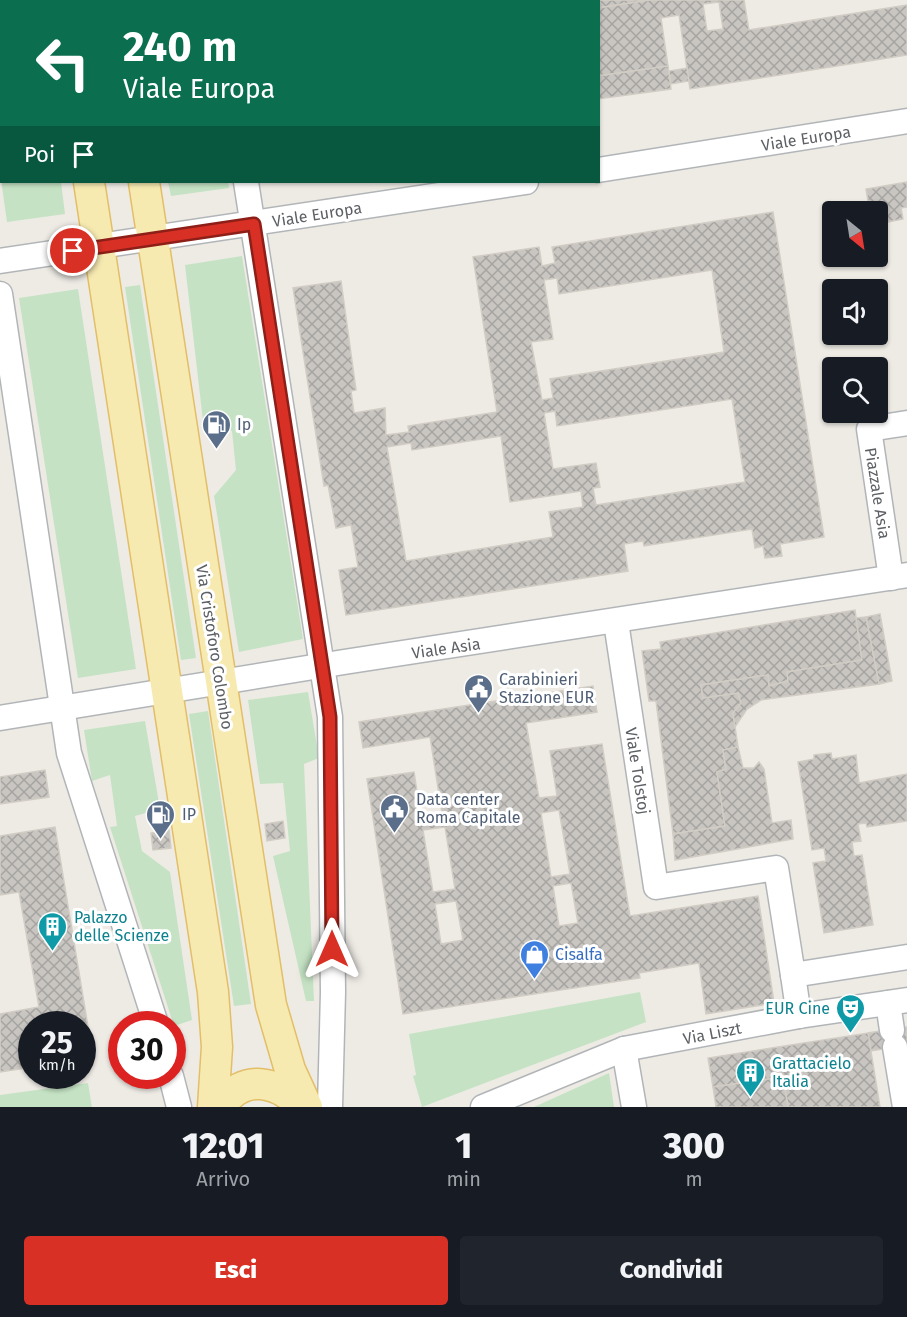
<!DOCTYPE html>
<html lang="it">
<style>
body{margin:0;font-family:"Fira Sans",sans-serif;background:#20242c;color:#f1f3f6;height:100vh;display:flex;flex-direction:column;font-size:22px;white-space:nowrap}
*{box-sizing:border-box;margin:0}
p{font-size:20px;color:#9ea1a6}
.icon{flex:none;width:33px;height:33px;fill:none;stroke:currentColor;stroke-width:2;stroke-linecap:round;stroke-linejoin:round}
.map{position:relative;height:1107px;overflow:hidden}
.drawer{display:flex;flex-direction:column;background:#171b24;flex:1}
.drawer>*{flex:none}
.hud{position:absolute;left:0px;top:0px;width:600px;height:183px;box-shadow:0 2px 4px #0004;background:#0b6e4f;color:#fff;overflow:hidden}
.needle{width:39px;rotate:150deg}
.controls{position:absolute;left:822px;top:201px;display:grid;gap:12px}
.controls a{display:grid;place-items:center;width:66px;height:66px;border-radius:6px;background:#171b24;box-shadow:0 2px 4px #0004;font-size:30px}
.speed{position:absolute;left:18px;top:1011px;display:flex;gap:12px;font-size:30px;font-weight:700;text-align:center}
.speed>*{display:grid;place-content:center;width:78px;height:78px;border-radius:50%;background:#171b24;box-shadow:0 2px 4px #0004;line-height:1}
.speed small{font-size:15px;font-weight:400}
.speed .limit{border:9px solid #d22;background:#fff;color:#111}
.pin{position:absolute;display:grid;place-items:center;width:51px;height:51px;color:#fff;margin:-26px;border:3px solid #fff;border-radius:50%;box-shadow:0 2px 6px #0007}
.me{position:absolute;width:66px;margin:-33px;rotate:0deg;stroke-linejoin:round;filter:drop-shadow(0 0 4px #0008)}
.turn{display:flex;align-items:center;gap:21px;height:126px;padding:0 24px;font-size:27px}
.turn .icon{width:78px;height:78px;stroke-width:2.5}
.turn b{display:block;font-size:42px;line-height:51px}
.then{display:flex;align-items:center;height:57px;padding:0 24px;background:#0003;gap:12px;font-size:22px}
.eta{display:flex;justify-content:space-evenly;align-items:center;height:102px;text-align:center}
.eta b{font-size:36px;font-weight:800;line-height:42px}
.button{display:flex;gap:12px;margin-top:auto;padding:12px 24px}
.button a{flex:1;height:69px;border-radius:6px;background:#d93025;color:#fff;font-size:24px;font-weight:800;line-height:69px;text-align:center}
.button a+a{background:#20242c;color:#f1f3f6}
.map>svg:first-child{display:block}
</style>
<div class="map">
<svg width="907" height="1107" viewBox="0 0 907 1107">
<defs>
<pattern id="building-cross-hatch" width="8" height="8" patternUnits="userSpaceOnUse" patternTransform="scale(1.5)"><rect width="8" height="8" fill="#c9c6c2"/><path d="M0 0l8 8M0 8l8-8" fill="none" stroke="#a6a4a1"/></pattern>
</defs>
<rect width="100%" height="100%" fill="#eeebe5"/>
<g fill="#c5e3c4">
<path d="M0 134 2 182H61L65 214 7 222 0 173Z"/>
<path d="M168 182H228L229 188 171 196Z"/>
<path d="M242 256 303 639 239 652 214 496 236 470 232 431 203 421 185 265Z"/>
<path d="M140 285 196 658 181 660 125 287Z"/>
<path d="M78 289 136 669 78 678 19 298Z"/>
<path d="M308 692 319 758 304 764 314 1001H306L273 856 290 851 283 783 260 784 248 700Z"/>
<path d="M208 711 251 1004 234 1006 189 714Z"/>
<path d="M145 721 160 809 135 816 142 851 170 872 192 1020 174 1026 110 827 117 826 110 775 92 781 84 730Z"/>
<path d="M640 992 646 1022 422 1107 413 1076 416 1075 409 1034Z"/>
<path d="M609 1073 614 1107H534Z"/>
<path d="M88 1083 92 1107H0V1095Z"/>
</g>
<g fill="url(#building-cross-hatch)" stroke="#d2cdc4" stroke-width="1.5" fill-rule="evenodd">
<path d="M301 0H417L292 2Z"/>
<path d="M586 0H650L598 8V2Z"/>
<path d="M650 0H744L749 30 907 5V55L690 89 679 15 661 18 668 66 598 76V8ZM719 2 723 29 707 31 703 4Z"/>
<path d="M668 66 671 89 598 99V76Z"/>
<path d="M687 68 689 81 671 84 669 71Z"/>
<path d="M907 182V207L901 208 903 219 878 224V212H870L866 189Z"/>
<path d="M773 212 824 537 780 544 782 556 765 558 763 546 755 548 752 529 644 546 643 541 624 544 628 571 346 615 339 570 358 567 351 525 336 528 328 485 324 486 293 288 341 281 356 390 351 391 354 413 385 408 386 435 409 432 408 426 497 412 473 257 539 247 542 266 555 263 552 247ZM712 270 724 352 550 379 553 398 542 400 531 342 553 339 544 280 557 278 559 294ZM732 399 745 482 596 505 593 488 600 487 596 463 553 469 544 413 555 411 557 426ZM501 436 510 502 581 491 583 507 549 512 553 537 406 561 387 447 411 443 412 450Z"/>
<path d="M855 610 862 660 787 672 788 681 769 686 768 675 701 685 703 698 738 693 741 703 733 713 738 747 723 750 726 769 717 772 725 826 673 834 656 701H649L642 651 661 649 660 642Z"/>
<path d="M880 614 892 681 879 684 866 617Z"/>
<path d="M866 617 879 684 761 700 747 709 735 727 733 713 741 703 738 693 703 698 701 685 768 675 769 686 788 681 787 672 862 660 856 618Z"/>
<path d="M593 686 597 712 526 723 539 798 557 796 550 751 602 744 630 916 758 896 774 1003 706 1014 699 963 639 973 640 978 403 1014 367 779 414 772 421 817 442 813 430 737 363 748 359 722ZM559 810 570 874 551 877 541 813ZM445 827 455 889 433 892 423 830ZM571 883 578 923 559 926 553 886ZM456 901 463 940 441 944 435 904Z"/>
<path d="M738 747 743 768H754L759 762 764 769 772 823 791 820 793 839 675 860 673 834 725 826 717 772 726 769 723 750Z"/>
<path d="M831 753 832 759 856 755 859 783 907 774V821L867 827 866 823 858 824 861 841 852 842 854 856 862 855 873 925 824 933 813 863 826 861 824 848 812 850 798 762 814 759V755Z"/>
<path d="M45 770 49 797 0 804V777Z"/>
<path d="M283 821 285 838 267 841 265 824Z"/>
<path d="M55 827 93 1057 82 1059V1024H32V1067L0 1072V1014L39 1007 19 892 0 895V836Z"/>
<path d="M169 830 171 848 153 850 151 833Z"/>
<path d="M907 1027V1045L871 1051 868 1033Z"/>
<path d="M868 1033 880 1107H788L783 1077 713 1087 708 1058Z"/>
<path d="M783 1077 788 1107H716L713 1087Z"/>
</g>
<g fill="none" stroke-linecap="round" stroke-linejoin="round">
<defs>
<g id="minor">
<path d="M217 0V2"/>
<path d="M0 84 2 85"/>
<path d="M598 170 907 121"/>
<path d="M246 182 330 717 333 992 330 1107"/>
<path d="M0 261 526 182"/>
<path d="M0 294 69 753 156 1024"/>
<path d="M891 578 869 429 907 423"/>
<path d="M616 622 656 887 776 868 793 975"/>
<path d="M0 718 344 662 907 575"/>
<path d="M888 1003 892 1030"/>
<path d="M799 1016 793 975 907 957"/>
<path d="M895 1047 905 1107"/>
<path d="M624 1049 634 1107"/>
<path d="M171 1076 179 1107"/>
<path d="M483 1107 624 1049 799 1016 907 1000"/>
</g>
<g id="major">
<path d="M60 0 61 2"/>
<path d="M115 0V2"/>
<path d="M89 182 213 992 217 1047 213 1107"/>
<path d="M144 182 271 1005 290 1070 307 1107"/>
<path d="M220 1107C243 1072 278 1081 303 1107"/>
</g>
</defs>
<use href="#minor" stroke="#b2b5b8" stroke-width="27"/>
<use href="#major" stroke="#e3be68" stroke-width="33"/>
<use href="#minor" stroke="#fff" stroke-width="24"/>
<use href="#major" stroke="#f7eab1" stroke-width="30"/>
</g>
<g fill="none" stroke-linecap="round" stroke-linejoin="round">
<defs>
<path id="route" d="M73 251 254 224 330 717 332 949"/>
</defs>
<use href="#route" stroke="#8d1f18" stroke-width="15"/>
<use href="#route" stroke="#d93025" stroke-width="10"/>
</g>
<defs>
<symbol id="fuel-pin" viewBox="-11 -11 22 30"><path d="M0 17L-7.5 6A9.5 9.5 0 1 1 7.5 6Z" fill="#5c6f8a" stroke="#fff"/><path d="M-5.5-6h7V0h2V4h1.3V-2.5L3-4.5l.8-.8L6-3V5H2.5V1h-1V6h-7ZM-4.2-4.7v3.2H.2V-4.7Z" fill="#fff"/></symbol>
<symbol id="civic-pin" viewBox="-11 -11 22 30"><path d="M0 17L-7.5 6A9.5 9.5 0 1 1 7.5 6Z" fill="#5c6f8a" stroke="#fff"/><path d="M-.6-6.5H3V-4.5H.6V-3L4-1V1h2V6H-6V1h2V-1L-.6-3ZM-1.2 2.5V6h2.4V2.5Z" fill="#fff"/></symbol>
<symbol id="building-pin" viewBox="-11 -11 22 30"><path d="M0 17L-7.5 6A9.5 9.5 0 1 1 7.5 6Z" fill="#0f9aa8" stroke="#fff"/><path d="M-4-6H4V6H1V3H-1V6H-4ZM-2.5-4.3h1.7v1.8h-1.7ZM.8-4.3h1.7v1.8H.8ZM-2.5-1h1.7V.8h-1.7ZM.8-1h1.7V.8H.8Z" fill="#fff"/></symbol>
<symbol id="shop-pin" viewBox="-11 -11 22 30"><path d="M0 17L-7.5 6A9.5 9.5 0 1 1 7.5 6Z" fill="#3f7fe0" stroke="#fff"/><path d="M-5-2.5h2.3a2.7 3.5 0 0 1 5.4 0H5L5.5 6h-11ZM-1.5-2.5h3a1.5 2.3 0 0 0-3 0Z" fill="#fff"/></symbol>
<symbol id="theatre-pin" viewBox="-11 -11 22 30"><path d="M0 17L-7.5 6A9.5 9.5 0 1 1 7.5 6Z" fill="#0f9aa8" stroke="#fff"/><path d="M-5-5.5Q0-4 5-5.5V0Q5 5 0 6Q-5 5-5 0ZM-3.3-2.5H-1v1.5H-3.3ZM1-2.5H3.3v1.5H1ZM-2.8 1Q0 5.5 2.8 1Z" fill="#fff"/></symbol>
</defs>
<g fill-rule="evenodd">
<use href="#fuel-pin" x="200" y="408" width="33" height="45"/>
<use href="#civic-pin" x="462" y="672" width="33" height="45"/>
<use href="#civic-pin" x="378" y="792" width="33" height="45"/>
<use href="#fuel-pin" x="144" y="798" width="33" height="45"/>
<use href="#building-pin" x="36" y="910" width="33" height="45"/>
<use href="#shop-pin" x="518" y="938" width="33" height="45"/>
<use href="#theatre-pin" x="834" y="992" width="33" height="45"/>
<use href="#building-pin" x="734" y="1056" width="33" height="45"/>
</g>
<g text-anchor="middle" stroke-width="6" stroke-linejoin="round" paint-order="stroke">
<g font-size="16" fill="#5d6064" stroke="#fff">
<text transform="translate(806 138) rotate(-9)" y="6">Viale Europa</text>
<text transform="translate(317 214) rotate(-9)" y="6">Viale Europa</text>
<text transform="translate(878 493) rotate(81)" y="6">Piazzale Asia</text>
<text transform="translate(215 647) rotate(81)" y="6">Via Cristoforo Colombo</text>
<text transform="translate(446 648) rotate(-8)" y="6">Viale Asia</text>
<text transform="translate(638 771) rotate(81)" y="6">Viale Tolstoj</text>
<text transform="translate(712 1033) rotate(-11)" y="6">Via Liszt</text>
</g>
<g font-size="16" fill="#4e5e75" stroke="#fff" text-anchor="start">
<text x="237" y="430">Ip</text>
<text x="499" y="685">Carabinieri<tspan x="499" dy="18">Stazione EUR</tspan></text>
<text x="416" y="805">Data center<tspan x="416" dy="18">Roma Capitale</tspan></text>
<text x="182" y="820">IP</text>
</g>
<g font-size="16" fill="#0d838f" stroke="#fff" text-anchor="start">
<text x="74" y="923">Palazzo<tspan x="74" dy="18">delle Scienze</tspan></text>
<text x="830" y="1014" text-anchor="end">EUR Cine</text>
<text x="772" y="1069">Grattacielo<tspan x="772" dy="18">Italia</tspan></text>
</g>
<g font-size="16" fill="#366cbe" stroke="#fff" text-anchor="start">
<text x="555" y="960">Cisalfa</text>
</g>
</g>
</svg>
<div class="controls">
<a><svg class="needle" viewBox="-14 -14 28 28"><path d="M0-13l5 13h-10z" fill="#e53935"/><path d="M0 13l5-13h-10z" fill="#9ea1a6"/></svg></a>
<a><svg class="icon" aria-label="sound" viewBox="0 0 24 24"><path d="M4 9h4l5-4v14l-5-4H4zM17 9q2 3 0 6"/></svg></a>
<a><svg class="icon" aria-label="search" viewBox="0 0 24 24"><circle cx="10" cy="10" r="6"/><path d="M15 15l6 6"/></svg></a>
</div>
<div class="speed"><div>25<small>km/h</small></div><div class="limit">30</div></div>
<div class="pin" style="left:73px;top:251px;background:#d93025"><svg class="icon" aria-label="arrive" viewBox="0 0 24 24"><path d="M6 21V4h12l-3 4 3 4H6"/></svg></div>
<svg class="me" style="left:332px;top:949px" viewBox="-20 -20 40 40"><path d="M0-17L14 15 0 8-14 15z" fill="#d93025" stroke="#fff" stroke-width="4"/></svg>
<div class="hud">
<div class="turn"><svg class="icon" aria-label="left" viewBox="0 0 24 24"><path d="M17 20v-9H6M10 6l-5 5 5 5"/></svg><div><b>240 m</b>Viale Europa</div></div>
<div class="then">Poi<svg class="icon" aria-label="arrive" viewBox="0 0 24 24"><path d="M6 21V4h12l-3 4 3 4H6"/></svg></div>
</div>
</div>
<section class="drawer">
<div class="eta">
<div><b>12:01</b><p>Arrivo</p></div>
<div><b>1</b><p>min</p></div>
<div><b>300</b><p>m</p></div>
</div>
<div class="button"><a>Esci</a><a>Condividi</a></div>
</section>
